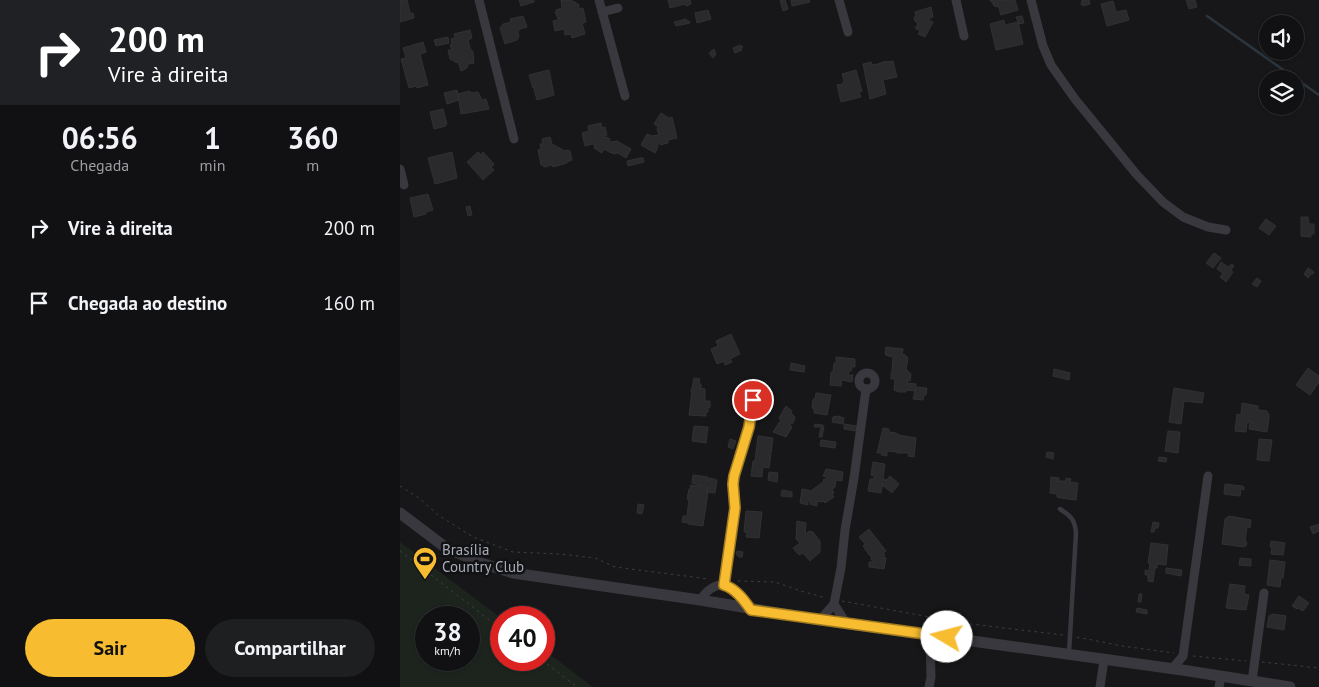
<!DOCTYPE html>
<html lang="pt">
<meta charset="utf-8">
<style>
body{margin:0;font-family:"PT Sans",sans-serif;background:#1e1f21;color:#f1f3f6;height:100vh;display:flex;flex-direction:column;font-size:19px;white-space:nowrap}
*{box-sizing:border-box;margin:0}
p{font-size:16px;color:#9c9da0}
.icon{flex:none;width:28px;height:28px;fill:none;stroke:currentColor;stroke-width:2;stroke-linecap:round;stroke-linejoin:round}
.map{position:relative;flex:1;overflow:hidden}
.details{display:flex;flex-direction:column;background:#111113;width:400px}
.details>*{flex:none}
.hud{background:#202124;color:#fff;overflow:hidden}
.fabs{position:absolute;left:859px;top:15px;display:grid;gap:10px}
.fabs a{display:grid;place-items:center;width:45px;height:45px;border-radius:50%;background:#111113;box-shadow:0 1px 4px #0004,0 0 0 1px #303133;font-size:25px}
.speed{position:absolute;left:15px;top:606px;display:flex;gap:10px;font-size:25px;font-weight:700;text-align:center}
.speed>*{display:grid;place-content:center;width:65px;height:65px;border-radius:50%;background:#111113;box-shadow:0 1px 4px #0004,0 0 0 1px #303133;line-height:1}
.speed small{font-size:12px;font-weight:400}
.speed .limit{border:8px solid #d22;background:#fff;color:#111}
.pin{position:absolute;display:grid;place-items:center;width:42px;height:42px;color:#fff;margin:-21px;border:2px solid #fff;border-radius:50%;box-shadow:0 1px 5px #0007}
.me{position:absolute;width:55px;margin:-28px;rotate:278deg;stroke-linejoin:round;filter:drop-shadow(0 0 4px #0008)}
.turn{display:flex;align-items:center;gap:18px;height:105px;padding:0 25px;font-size:22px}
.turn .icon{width:65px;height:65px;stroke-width:2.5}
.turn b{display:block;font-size:35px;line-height:42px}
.eta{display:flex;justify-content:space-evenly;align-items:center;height:85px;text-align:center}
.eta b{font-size:30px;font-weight:700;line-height:35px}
.cta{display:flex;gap:10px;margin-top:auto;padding:10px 25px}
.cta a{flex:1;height:58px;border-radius:30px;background:#f7bc30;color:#111;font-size:20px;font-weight:700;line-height:58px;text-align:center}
.cta a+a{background:#1e1f21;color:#f1f3f6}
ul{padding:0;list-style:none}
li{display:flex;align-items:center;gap:15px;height:75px;padding:0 25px}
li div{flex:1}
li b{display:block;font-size:19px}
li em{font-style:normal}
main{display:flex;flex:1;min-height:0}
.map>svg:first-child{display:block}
</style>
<main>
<section class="details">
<div class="hud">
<div class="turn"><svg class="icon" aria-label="right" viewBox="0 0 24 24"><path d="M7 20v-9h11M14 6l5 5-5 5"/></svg><div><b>200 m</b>Vire à direita</div></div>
</div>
<div class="eta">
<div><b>06:56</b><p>Chegada</p></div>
<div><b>1</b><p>min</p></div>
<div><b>360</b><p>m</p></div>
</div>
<ul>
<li><svg class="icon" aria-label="right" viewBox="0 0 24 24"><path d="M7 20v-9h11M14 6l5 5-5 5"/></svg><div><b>Vire à direita</b></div><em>200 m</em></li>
<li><svg class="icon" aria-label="arrive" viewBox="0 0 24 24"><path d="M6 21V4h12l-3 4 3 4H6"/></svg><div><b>Chegada ao destino</b></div><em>160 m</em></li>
</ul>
<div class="cta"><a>Sair</a><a>Compartilhar</a></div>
</section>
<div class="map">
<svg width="919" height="687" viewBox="0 0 919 687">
<rect width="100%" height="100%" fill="#171719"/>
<path fill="#1d241e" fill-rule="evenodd" d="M0 542 101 618V660H144V650L193 687H0ZM26 618H69V660H26Z"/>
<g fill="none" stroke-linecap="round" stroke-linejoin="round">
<path stroke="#2c353d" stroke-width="2.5" d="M807 16 919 95"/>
</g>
<g fill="#2a2a2d" stroke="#313135">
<path d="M0 0H7L10 13H13L14 18 0 22Z"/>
<path d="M119 0H134V2L121 6Z"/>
<path d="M161 0H172L173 2H175L179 5V9L183 8 186 22 182 23 185 34 172 38 171 34 165 35 164 29 155 31 153 21 161 19V18L158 19 155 12H156V10L162 8Z"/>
<path d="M268 0H290L291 4 286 6 285 4 270 8Z"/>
<path d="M380 0H385L388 9 383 11Z"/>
<path d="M391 0H409L410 2 392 6Z"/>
<path d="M590 0H615L618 10 601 15 598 5 597 7 593 5 595 3 593 4Z"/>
<path d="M682 0H689L690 4 683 6V4L681 5Z"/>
<path d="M786 0H795L797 7 789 9Z"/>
<path d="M713 1 716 12 726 10 729 20 707 26 701 4Z"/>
<path d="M531 7 533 17 531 18 530 16 529 20 533 22 525 37 518 34 520 31 515 28 518 24 515 21 514 17 516 16 515 12Z"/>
<path d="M308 10 311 19 297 23 295 13Z"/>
<path d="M123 16 127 27 120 29 118 32 119 37 117 40 105 44 100 28 103 24 111 22 110 19Z"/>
<path d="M622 16 624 23 619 24 616 17Z"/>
<path d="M286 19 287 21H289L290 23 276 26 274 22Z"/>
<path d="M604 20 605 25 618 22 623 44 596 50 590 24Z"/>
<path d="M70 30 72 38 68 40 70 48 73 52 74 63 68 64 67 68 61 71 58 62 57 63 50 59 48 50H52L50 45 52 44 51 39 55 38 54 34Z"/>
<path d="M48 37 49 43 36 46 34 40Z"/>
<path d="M23 42 26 52 20 54 28 85 17 88 16 86 9 88 1 59 6 58 3 48Z"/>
<path d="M340 45 343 47 341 48 342 50 335 53 333 48Z"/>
<path d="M314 49 316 54 313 58 309 53Z"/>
<path d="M486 61V62L493 61 497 77 483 80 486 94 470 99 463 64 471 62 472 65 475 64V65Z"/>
<path d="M149 70 154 95 137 100 134 89 135 88H133L129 75Z"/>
<path d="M456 70 462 91 459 92 461 97 441 102 437 85 442 84 444 81 442 74Z"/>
<path d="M57 90 59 100 47 104 44 93Z"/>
<path d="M70 91 71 93 78 92 82 100 86 99 89 109 61 114 58 94Z"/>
<path d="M43 109 47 124 45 125 46 126 34 129 30 112Z"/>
<path d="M261 113 269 118 272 117 277 138 268 140V143L260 145 259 142 257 143 258 147 255 153 241 145 247 134 252 136 259 135 257 129 259 126 258 127 254 124Z"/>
<path d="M201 123 202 128 205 127 207 135 204 136 203 137H206L210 139 209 141 211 142 217 141 231 149 226 158 218 153 213 154 212 152 211 153 204 149 202 153 194 148 195 145 193 144 185 146 182 133 189 131 188 126Z"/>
<path d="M150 137 152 144 165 151 168 150 170 151 172 160 167 162V163L153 167 152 163V165L145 167H144L143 165H141L138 150 141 149 140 144H143L142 139Z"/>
<path d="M52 152 57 178 35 184 28 158Z"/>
<path d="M78 152 81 155 83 152 94 164 91 167 94 170 83 180 67 162Z"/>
<path d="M240 158H243L244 162 228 166 227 161Z"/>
<path d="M28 194 33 210 26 212V214L14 217 10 198Z"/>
<path d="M70 206 72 215 68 216 66 207Z"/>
<path d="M901 217H908L909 224H914V234H911V237L901 236Z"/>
<path d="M866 219 876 226 869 235 859 228Z"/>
<path d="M814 253 821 258 813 268 806 263Z"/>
<path d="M821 262 828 267 832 264 834 266 831 270 833 272 826 282 820 277 823 273 817 269Z"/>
<path d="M908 268 914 272 913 274H911L908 278 904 274Z"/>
<path d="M857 278 861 281 857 287 852 284Z"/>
<path d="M331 334 340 354 330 359 332 362 325 365 324 361 317 364 311 349 318 346 316 341Z"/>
<path d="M486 347 503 349 502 354 505 355 508 358 506 370H507L511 374 510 381 508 380 507 383 516 384 515 391 506 390V392H499L494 390 495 379H491V375L492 371 493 357 488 356V353L487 356 485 354Z"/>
<path d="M436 357 455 359V367H452L451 371H449L448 375H453L452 382 442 380 441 386 430 385 431 372H433L434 363H436Z"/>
<path d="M391 363 405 366 404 372 390 370Z"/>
<path d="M908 368 919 376V382L910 395 896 385Z"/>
<path d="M654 369 670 373 669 380 653 376Z"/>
<path d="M294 378 300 379 299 384H301V388H299L305 389V401H310V408L308 407V412H306V416L289 415 292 392H291V389H292Z"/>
<path d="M516 387 527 388 526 395H524L523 400 513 399Z"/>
<path d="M774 388 804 393 802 403 784 401 781 424 769 422Z"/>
<path d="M416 393 431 395 427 415 414 413V409L412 408 413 399H415Z"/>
<path d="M842 403 858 406V410L867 411V413L869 414V418L867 432 849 429 850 423 847 422 846 432 835 431 837 414 841 415Z"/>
<path d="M386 406 392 411 391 413 395 417 394 418 395 419 392 424 391 423 390 425 392 427 386 437 373 432 381 420 379 418Z"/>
<path d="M438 416 444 418 443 424 432 422 433 417Z"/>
<path d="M415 424 423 425 422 426H424L422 437H419L421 427H414Z"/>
<path d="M444 424 457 426 456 431 444 429Z"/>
<path d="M294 426 308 427 306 443 292 441Z"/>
<path d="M483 428 489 429V432L496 433 499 435 516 438 514 457 508 456 509 453H497V452L487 451V456L481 455 482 453H477Z"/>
<path d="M768 431 780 432 778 453 765 451Z"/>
<path d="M358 436 373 438 371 453 367 452V454H371L369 468 363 467 362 477 351 476 353 461H355Z"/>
<path d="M330 439 336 441 333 449 328 447Z"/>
<path d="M859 439 872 440 869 461 857 460Z"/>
<path d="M421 440 436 442 435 448 420 446Z"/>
<path d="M647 452 654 453 653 459 646 457Z"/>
<path d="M759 457 767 458 766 462 758 461Z"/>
<path d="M473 462 485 464 483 478 486 480V481L483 480 481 493 468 491 470 479H474V476L471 475Z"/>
<path d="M426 469 443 472 442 481 436 480 435 487 432 489 434 493 432 494 434 497 425 503 423 501 421 502 417 501V506L410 504 411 501H408V505L400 503 402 489 411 491 424 481 423 480 427 478V477L423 476Z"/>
<path d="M369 472 378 473 377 482 368 480Z"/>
<path d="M293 475 308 477 306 487H307L306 492H308L303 526 288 524V523L282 522 283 516H287L289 499H287L289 489H290L291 485 302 486V485L292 483Z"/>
<path d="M490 476 499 484 492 493 482 485Z"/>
<path d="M651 477 659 478V482V481H666V478L671 479 670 482 678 483 676 500 661 498 657 497V494L650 493Z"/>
<path d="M309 478 317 480 315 493 307 492Z"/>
<path d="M825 484 842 486 844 487V490L841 489 840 496 824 494Z"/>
<path d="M382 490 392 492V497L381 496Z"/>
<path d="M238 504 244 505 242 514 237 513Z"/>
<path d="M346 511 362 512 359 538 346 537 347 532H344Z"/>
<path d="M829 516 851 520 850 528 847 527 845 542H847L846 546H844V547L822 544 825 519Z"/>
<path d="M397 521 406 523 405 535 409 531 413 532 420 541V552L410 561 403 553 399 555 393 548 400 543 396 539Z"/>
<path d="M753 522 759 523 758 528H755L754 532H751Z"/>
<path d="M919 524V531L913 534 910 527Z"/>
<path d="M469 529 486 551 483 553 485 555 483 557 486 558 484 569 469 567V562H473V560H471L472 556H470L463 546 465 544 459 537Z"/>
<path d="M871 541 885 543 883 555 871 554 872 547H870Z"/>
<path d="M751 543 768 545 766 565 757 564V568H755L753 582 748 581V575H745V570L749 571 750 563H748Z"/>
<path d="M337 551 343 552 342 557H339L336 554Z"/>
<path d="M840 558 851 559V566L839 565Z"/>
<path d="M870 560 885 562 883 578H881L880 587 867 585Z"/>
<path d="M766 568 782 570 781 576 766 573Z"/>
<path d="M830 584 845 586 844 594 849 595 846 610 826 608Z"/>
<path d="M739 594H742L741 602H738Z"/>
<path d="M899 596 909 603 903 611 898 608 897 609 892 606Z"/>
<path d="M737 608 747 610V614L736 612Z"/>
<path d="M873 614 886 616 884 630 867 627 869 616Z"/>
</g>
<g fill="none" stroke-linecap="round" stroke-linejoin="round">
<g stroke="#3e3f45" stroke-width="1" stroke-dasharray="2.5 4" stroke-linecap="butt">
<path d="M0 486 19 498 38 515 73 537 113 552 160 554 195 558 215 567 309 579"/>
<path d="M0 551 101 629"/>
<path d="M338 581 375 582 401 591 426 598"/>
<path d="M442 601 563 623 663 635"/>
<path d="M677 637 722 646 774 653"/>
<path d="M793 656 846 661"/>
<path d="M142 660 177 687"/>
<path d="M862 662 919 668"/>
</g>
<path stroke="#38383e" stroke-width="4.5" d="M660 509C671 516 675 520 676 533L669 653"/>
<g stroke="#38383e" stroke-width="9">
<path d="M79 0 114 139"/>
<path d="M199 0 225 96"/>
<path d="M439 0 448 32"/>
<path d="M556 0 564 36"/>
<path d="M631 0 643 46 651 65 675 99 737 175 763 202 783 217 808 227 826 230"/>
<path d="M202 12 218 8"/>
<path d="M0 169 4 185"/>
<circle cx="467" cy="381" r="8"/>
<path d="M324 585 334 518V476L349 427 355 383"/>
<path d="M300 600C320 572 336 588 351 609"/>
<path d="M434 604 446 623"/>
<path d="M420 620 434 604 441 568 445 530 454 478 466 389"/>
<path d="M772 669 783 656 808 476"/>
<path d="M852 681 864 593"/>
<path d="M529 687 531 677 530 635"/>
<path d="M700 687 704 660"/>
<path d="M819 687 821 676"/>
</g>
<path stroke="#38383e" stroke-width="11" d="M0 513 45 547 78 562 113 573 300 600 420 620 782 670 890 687"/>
</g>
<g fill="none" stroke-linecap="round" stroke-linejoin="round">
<defs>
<path id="route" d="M353 400 349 427 334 476 333 484 335 508 324 585C336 589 344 600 351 610L547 637"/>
</defs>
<use href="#route" stroke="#a17a1f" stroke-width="12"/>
<use href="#route" stroke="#f7bc30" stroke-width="9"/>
</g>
<defs>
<symbol id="stadium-pin" viewBox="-11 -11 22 30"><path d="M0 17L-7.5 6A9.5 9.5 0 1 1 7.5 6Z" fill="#f7bc30" stroke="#121214"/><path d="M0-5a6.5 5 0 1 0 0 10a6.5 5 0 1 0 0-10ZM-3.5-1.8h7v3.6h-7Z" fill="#111"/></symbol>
</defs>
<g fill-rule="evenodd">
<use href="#stadium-pin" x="11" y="545" width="28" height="38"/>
</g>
<g text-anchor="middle" stroke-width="5" stroke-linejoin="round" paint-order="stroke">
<g font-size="15" fill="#a8adb9" stroke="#121214" text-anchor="start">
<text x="42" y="555">Brasília<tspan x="42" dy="17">Country Club</tspan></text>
</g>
</g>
</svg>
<div class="fabs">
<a><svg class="icon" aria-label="sound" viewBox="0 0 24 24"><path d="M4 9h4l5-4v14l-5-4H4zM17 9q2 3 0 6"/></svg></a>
<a><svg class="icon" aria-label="layers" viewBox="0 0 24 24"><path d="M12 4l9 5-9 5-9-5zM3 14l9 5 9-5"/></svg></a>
</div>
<div class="speed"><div>38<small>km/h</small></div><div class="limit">40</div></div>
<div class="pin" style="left:353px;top:400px;background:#d93025"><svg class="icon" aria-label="arrive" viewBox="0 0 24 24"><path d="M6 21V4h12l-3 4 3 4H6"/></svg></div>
<svg class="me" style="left:547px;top:637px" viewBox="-20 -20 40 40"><circle r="19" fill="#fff"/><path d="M0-13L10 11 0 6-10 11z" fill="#f7bc30"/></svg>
</div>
</main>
